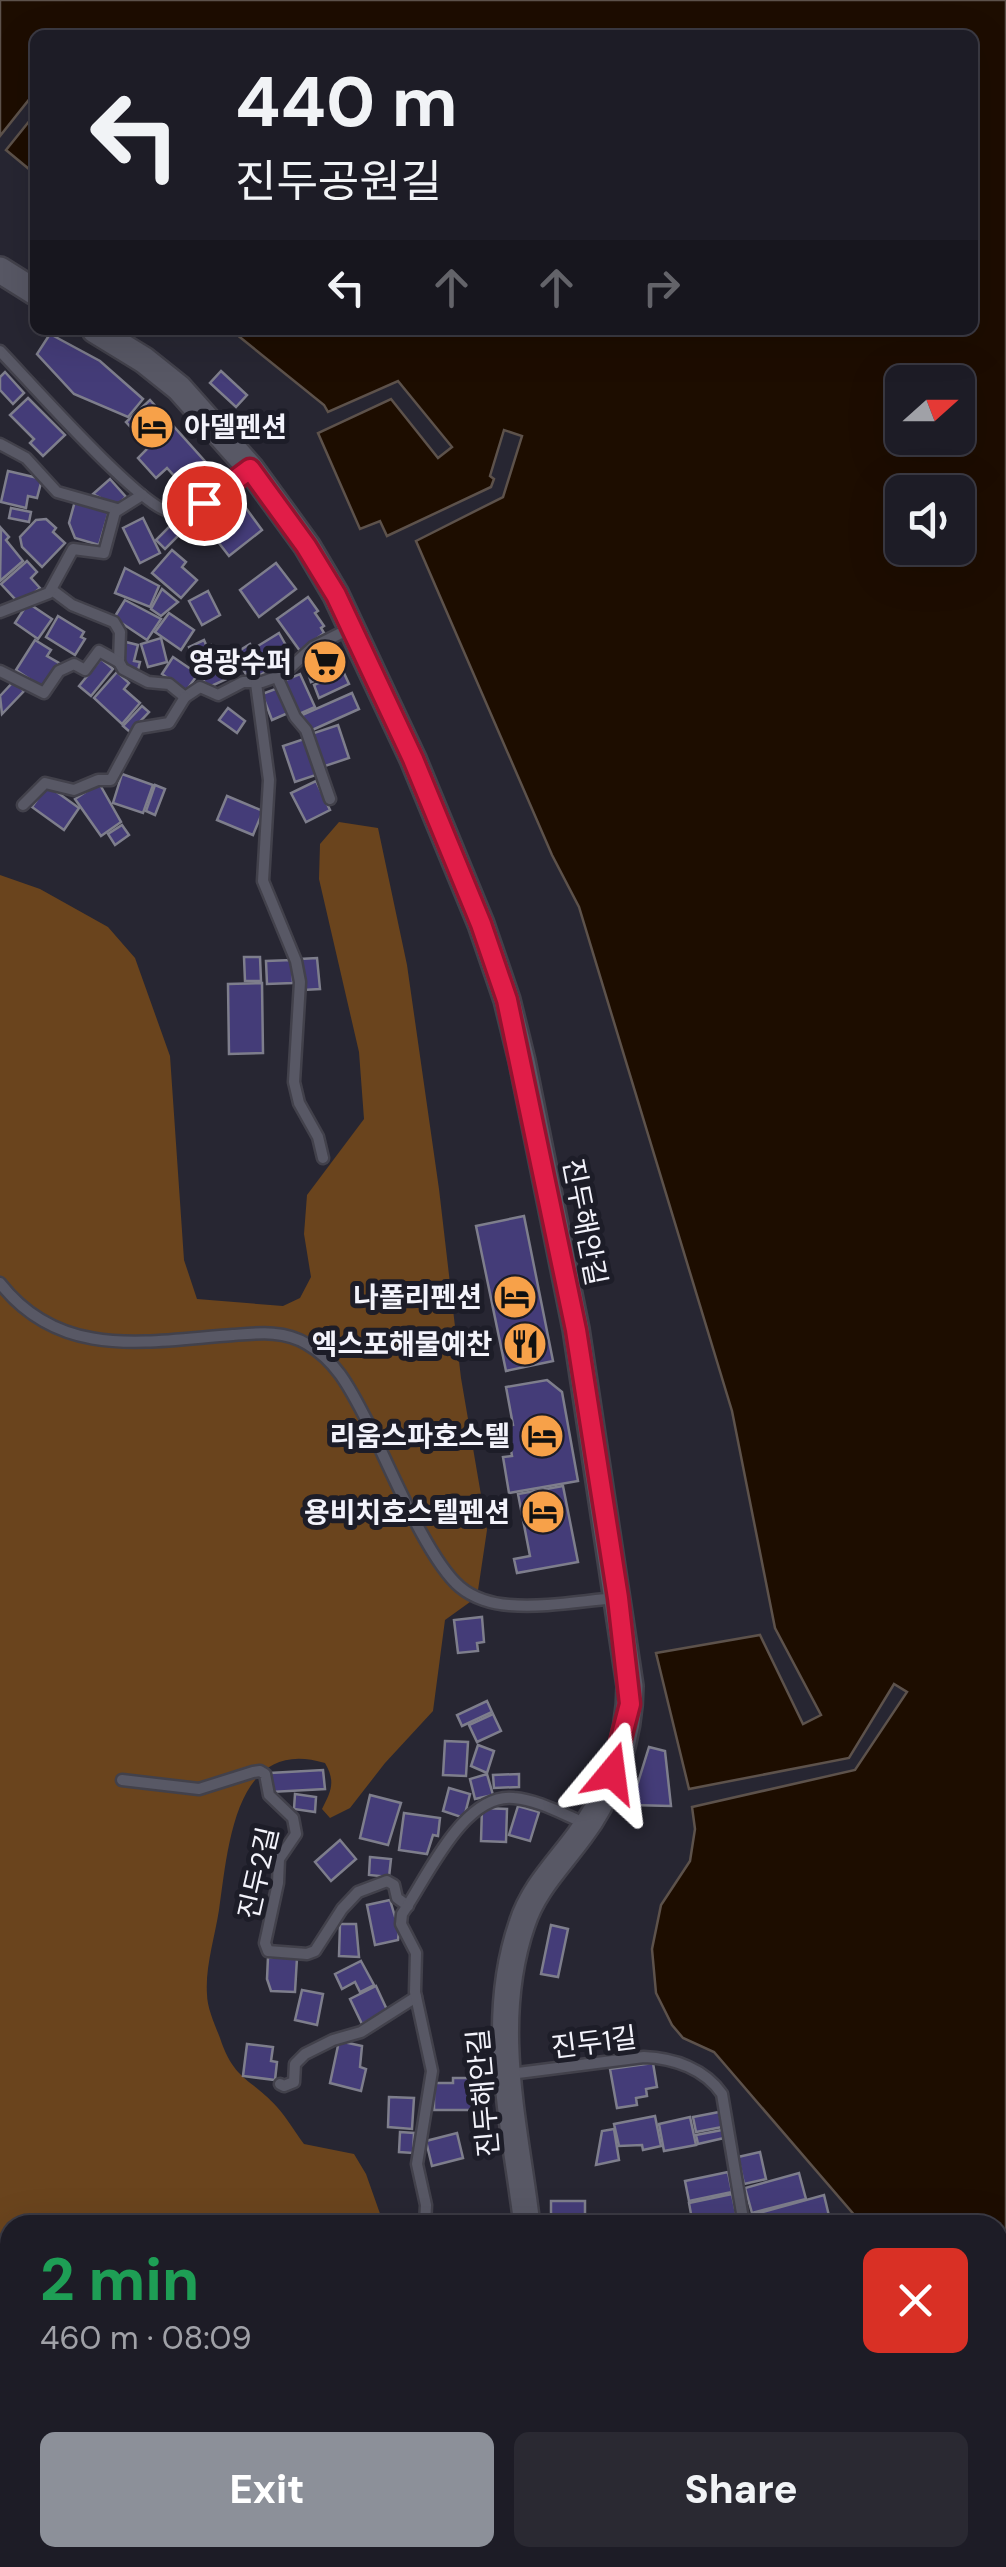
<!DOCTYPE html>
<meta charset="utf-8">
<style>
body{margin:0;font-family:"DM Sans","Noto Sans KR",sans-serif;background:#2a2932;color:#f1f3f6;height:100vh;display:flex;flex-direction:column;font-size:38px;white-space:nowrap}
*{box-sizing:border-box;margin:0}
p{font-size:32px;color:#a0a1a7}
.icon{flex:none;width:55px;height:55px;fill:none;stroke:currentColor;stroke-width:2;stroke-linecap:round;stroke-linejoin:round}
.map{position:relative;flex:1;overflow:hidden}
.panel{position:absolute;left:0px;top:2215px;width:1008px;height:352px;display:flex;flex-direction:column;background:#1d1c26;border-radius:30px 30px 0 0;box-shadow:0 10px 40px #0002,0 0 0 2px #3b3a43}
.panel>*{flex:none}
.guide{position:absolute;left:30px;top:30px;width:948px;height:305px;border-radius:15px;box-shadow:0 10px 40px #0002,0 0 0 2px #3b3a43;background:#1d1c26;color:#f1f3f6;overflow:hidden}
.needle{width:65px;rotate:69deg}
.controls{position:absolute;left:885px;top:365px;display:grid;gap:20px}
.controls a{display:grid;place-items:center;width:90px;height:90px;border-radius:15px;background:#1d1c26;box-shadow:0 10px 40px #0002,0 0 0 2px #3b3a43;font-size:50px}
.pin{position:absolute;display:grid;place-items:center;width:85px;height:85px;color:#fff;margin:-42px;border:5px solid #fff;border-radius:50%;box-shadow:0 2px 10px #0007}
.me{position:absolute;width:110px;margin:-55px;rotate:16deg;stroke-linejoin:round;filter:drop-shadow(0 0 8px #0008)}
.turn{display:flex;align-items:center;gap:35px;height:210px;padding:0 40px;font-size:45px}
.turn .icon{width:130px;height:130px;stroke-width:2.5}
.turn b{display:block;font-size:70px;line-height:85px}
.lanes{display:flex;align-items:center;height:95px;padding:0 40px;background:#0003;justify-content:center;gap:50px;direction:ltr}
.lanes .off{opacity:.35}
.round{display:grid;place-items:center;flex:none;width:105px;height:105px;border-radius:15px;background:#2a2932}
.head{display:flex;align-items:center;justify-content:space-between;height:170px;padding:0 40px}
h1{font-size:60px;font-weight:800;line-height:75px;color:#1e9e55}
.cta{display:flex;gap:20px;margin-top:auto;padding:20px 40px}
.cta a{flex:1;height:115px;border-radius:15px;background:#8c9099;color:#fff;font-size:40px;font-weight:800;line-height:115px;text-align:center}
.cta a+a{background:#2a2932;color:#f1f3f6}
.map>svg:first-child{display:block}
</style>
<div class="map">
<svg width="1006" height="2567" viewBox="0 0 1006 2567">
<rect width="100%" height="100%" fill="#272632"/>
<path fill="#6a441d" d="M339 822 378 828 407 965 439 1189 461 1378 487 1530 477 1597 445 1620 433 1711 385 1763 350 1808 330 1818 322 1809C331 1791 336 1782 325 1763 234 1735 228 1850 219 1910 215 1936 205 1968 207 1994 207 2008 215 2025 220 2038 234 2081 251 2078 277 2107 287 2118 295 2132 304 2144L354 2154 366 2174 384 2225H10V2378L0 2375V875L40 889 108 927 135 958 170 1056 184 1260 197 1299 283 1306 300 1298 311 1277 304 1234 307 1195 364 1119 359 1052 319 879 320 844Z"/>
<g fill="#1d0d00" stroke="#5d524b" stroke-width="2.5" fill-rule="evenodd">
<path d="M0 0H1006V2376L998 2383V2225H863L714 2052 683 2038 672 2025 656 1993 652 1949 661 1905 690 1861 695 1829 692 1807 855 1770 907 1692 894 1684 849 1758 689 1789 656 1653 760 1635 803 1724 821 1715 775 1628 732 1411 579 907 552 855 416 541 503 497 522 436 504 430 490 476 494 479 491 487 387 536 380 521 360 529 318 433 391 399 438 458 452 447 398 381 328 412 324 405 231 330H972V35H35V92L0 136ZM902 382H958V438H902ZM902 492H958V548H902Z"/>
<path d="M35 114V174L6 150Z"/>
</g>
<g fill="#443c78" stroke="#7e7e8c" stroke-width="2.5">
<path d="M50 334 100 361 143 399 128 417 74 394 37 354Z"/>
<path d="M221 371 247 395 236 407 210 383Z"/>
<path d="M5 372 24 393 13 404 0 390V377Z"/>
<path d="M28 398 65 435 43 456 30 443 34 439 10 415Z"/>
<path d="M150 400 211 468 187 490 167 468 156 478 138 458 149 447 126 422Z"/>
<path d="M8 471 42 479 37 498 28 496 26 508 1 502Z"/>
<path d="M110 479 126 497 116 506 93 494Z"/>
<path d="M240 500 262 530 229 556 215 538 225 530 220 515Z"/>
<path d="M75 501 109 511 99 545 75 538 69 523Z"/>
<path d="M11 508 31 512 29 522 9 518Z"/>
<path d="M143 518 160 553 140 563 123 528Z"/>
<path d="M46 519 56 528 53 532 65 543 42 567 22 547 20 537 36 520Z"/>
<path d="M170 526 179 535 165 549 156 540Z"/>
<path d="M1 528 9 537 6 540 23 561 0 581Z"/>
<path d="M172 550 186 562 182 567 197 580 181 598 152 573Z"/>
<path d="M27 561 37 572 31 578 40 588 29 597 16 600 1 584Z"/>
<path d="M276 563 296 589 259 617 240 590Z"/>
<path d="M125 568 159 586 150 607 115 593Z"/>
<path d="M162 589 178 602 161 616 151 609Z"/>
<path d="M208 591 220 615 202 625 189 601Z"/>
<path d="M308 597 318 611 315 613 324 626 321 628 324 633 300 651 277 619Z"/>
<path d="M125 600 161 619 147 640 114 618Z"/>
<path d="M28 603 52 619 38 639 15 623Z"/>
<path d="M169 613 194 630 181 650 155 632Z"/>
<path d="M58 616 84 632 81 637 85 639 75 655 46 637Z"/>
<path d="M279 633 292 656 250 681 234 654 250 644 253 649Z"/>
<path d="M161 638 167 662 148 667 141 644Z"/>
<path d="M35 640 51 650 47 656 59 663 43 688 16 670Z"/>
<path d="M204 640 207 647 211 645 214 651 218 649 231 677 207 688 189 647Z"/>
<path d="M126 642 138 645 134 661 140 662 138 670 125 666 122 657Z"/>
<path d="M334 643 344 669 311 682 307 670 313 668 307 654Z"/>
<path d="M173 657 198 674 186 691 162 674Z"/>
<path d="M101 659 113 669 91 696 79 686Z"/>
<path d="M343 671 349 684 319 698 314 685Z"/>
<path d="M117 672 129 683 124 689 140 703 122 724 94 698Z"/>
<path d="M300 674 315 707 297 715 283 681Z"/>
<path d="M14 681 24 691 2 714 0 696Z"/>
<path d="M278 688 288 713 272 720 262 694Z"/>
<path d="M352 693 359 709 310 731 302 715Z"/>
<path d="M142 706 149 712 130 732 123 726Z"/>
<path d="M228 708 245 721 237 733 219 720Z"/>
<path d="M338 725 349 758 322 767 311 734Z"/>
<path d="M304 739 316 775 295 782 283 746Z"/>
<path d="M122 774 153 785 143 813 113 803Z"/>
<path d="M316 781 330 810 306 822 291 793Z"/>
<path d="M99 783 121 822 101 836 75 799Z"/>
<path d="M47 785 79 808 64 830 32 807Z"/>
<path d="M155 785 165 789 155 815 146 811Z"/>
<path d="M227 796 263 811 253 835 217 820Z"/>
<path d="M122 825 129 835 115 845 108 834Z"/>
<path d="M244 957H260L261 981H245Z"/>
<path d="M317 958 320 989 303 990 300 959Z"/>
<path d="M292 960 293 983 267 984 266 961Z"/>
<path d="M262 983 263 1053 229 1054 228 984Z"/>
<path d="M524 1216 553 1361 506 1371 476 1226Z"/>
<path d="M547 1380 562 1392 578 1481 509 1493 503 1457 512 1456 507 1427 513 1425 506 1387Z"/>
<path d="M563 1486 578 1562 517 1573 514 1559 530 1556 518 1494Z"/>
<path d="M482 1617 484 1642 477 1643 478 1651 458 1653 454 1620Z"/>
<path d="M487 1701 492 1712 462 1726 457 1715Z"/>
<path d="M493 1714 501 1731 477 1742 469 1725Z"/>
<path d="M445 1741 468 1742 466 1776 443 1775Z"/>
<path d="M478 1745 494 1751 487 1773 471 1766Z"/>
<path d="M649 1747 665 1751 671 1806 631 1805Z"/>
<path d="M323 1770 325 1789 271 1792 270 1773Z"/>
<path d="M487 1774 493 1795 475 1799 470 1779Z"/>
<path d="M519 1774V1787L494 1788 493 1775Z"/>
<path d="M449 1788 470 1794 464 1818 443 1811Z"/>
<path d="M295 1794 316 1797 315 1812 294 1809Z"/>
<path d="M370 1795 401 1803 388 1845 360 1838Z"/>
<path d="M518 1806 539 1812 530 1841 509 1835Z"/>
<path d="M482 1808 507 1809 506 1842 481 1841Z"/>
<path d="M404 1813 440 1818 438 1836 433 1835 427 1854 399 1850Z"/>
<path d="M340 1840 356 1859 331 1881 315 1862Z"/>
<path d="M370 1857 391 1859 389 1877 369 1875Z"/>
<path d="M390 1900 399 1930 398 1940 375 1945 367 1905Z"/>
<path d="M340 1924H356L359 1957 339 1956Z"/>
<path d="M551 1925 568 1929 558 1977 541 1974Z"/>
<path d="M268 1957 297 1958 295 1992 271 1991 267 1979Z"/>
<path d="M361 1961 374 1985 360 1992 355 1982 342 1989 335 1974Z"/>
<path d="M376 1986 388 2012 362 2024 350 1999Z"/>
<path d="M302 1990 323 1994 317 2025 295 2020Z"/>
<path d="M339 2041 362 2046 360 2067 366 2069 361 2091 330 2083Z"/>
<path d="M247 2044 273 2047 271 2061 277 2062 275 2080 243 2076Z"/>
<path d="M653 2063 657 2087 646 2089 647 2096 636 2098 637 2105 617 2108 610 2069Z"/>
<path d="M453 2078H472V2110H434V2083H453Z"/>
<path d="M389 2097 414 2098 412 2129 388 2127Z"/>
<path d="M719 2112 722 2127 696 2132 693 2117Z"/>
<path d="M655 2116 661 2146 643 2150 642 2145 619 2146 614 2124Z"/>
<path d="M690 2117 696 2145 664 2151 659 2124Z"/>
<path d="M614 2129 619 2160 596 2165 602 2131Z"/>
<path d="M722 2130 724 2138 698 2144 696 2135Z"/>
<path d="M400 2132 414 2133 413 2153 399 2152Z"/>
<path d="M457 2133 463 2158 432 2166 426 2141Z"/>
<path d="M760 2152 766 2179 744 2184 738 2157Z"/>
<path d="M728 2172 732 2192 689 2201 685 2181Z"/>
<path d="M799 2173 806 2199 752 2213 745 2188Z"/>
<path d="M732 2194 738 2223 693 2225 689 2203Z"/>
<path d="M824 2195 830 2220 810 2225H755L752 2215Z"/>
<path d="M551 2201H585V2223L551 2224Z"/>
<path d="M427 2558H490L488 2567H431Z"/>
<path d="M644 2558 674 2567H640Z"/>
</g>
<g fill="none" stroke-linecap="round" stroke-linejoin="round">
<defs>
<g id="service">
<path d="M0 351C27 379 141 508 169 511 200 515 228 486 251 469"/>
<path d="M0 444 26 458 57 492 117 509"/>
<path d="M52 590 72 605 114 622 120 632 119 662 123 669 148 682 169 684 185 697 200 687 218 695 243 682H262L282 675 313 647 351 628"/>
<path d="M0 612 49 593 73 549 104 553 115 512 142 495"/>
<path d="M0 671 44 693 59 671 74 664 85 670 99 651 119 662"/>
<path d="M277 677 295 717 306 730 330 799"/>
<path d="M256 683 269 780 263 881 296 961 300 982 294 1082 299 1103 318 1137 323 1158"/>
<path d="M23 805 45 783 74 790 98 780H111L139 728 169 723 185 697"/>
<path d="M0 1283C61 1361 148 1341 233 1335 259 1333 284 1330 307 1344 338 1362 351 1391 367 1421 388 1463 427 1559 460 1587 473 1598 492 1604 509 1605 544 1608 581 1601 616 1598"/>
<path d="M122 1780 199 1789 253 1772 260 1771 265 1774 269 1795 293 1818 296 1834 279 1859 278 1883 265 1943 268 1951 307 1954 315 1951 342 1909 358 1892 387 1881 394 1885 397 1898 408 1906"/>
<path d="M510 2074 644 2057C674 2058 705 2069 722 2094L744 2225"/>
<path d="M280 2084 284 2086 294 2082 295 2064 305 2054 333 2040 361 2032 416 1997"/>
<path d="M425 2225 426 2205 417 2164 432 2071 415 1992 416 1953 401 1924 402 1914C427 1878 464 1792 514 1798 539 1800 564 1815 587 1824"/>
<path d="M109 2558 111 2567"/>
<path d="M673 2558 690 2567"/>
<path d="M602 2567 615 2558"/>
</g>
<g id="minor">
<path d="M0 2447 10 2450"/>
<path d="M323 2558 366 2567"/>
</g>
<g id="tertiary">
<path d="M0 270 35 292"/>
<path d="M95 330 144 360 179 388 251 469 307 546 336 595 413 759 481 924 507 1000 522 1061 576 1329 630 1686C630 1736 611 1795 580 1835 559 1864 533 1889 522 1924 488 2023 515 2125 527 2225"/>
<path d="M590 2558 593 2567"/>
</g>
</defs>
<use href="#service" stroke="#42414b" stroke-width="15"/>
<use href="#minor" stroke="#42414b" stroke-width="25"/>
<use href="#tertiary" stroke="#42414b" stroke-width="30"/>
<use href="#service" stroke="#585865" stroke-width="10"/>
<use href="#minor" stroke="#585865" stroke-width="20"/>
<use href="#tertiary" stroke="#585865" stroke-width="25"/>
</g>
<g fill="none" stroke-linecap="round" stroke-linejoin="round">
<defs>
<path id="route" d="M204 503 250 469 306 546 336 595 413 759 481 924 507 1000 576 1330 618 1598 630 1704 612 1773"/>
</defs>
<use href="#route" stroke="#92132f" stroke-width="25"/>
<use href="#route" stroke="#e11d48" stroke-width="18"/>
</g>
<defs>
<symbol id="hotel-disc" viewBox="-11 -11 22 22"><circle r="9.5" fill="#f7a149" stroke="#1d1d28"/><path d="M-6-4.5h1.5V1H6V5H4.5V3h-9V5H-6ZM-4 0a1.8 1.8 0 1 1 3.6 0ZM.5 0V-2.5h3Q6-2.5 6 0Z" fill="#111"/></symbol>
<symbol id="supermarket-disc" viewBox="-11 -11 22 22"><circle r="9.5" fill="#f7a149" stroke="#1d1d28"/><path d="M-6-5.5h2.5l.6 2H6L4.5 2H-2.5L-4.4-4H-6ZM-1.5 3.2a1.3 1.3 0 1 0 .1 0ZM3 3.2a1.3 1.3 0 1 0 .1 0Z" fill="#111"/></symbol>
<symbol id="restaurant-disc" viewBox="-11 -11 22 22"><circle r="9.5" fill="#f7a149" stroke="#1d1d28"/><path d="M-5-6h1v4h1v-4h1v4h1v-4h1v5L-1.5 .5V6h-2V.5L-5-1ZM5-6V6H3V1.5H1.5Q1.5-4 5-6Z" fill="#111"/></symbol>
</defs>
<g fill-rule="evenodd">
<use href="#hotel-disc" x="127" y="402" width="50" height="50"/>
<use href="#supermarket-disc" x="300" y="637" width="50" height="50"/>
<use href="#hotel-disc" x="490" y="1272" width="50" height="50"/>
<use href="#restaurant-disc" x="500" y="1319" width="50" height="50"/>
<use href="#hotel-disc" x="517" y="1411" width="50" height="50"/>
<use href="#hotel-disc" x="518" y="1487" width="50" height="50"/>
</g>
<g text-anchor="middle" stroke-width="10" stroke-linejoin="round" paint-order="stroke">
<g font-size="28" font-weight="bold" fill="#f3f3fb" stroke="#1d1d28" text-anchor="end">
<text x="184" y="437" text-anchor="start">아델펜션</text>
<text x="292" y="672">영광수퍼</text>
<text x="482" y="1307">나폴리펜션</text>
<text x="492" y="1354">엑스포해물예찬</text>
<text x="510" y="1446">리움스파호스텔</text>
<text x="510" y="1522">용비치호스텔펜션</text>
</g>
<g font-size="28" fill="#f3f3fb" stroke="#1d1d28">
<text transform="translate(585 1222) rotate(79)" y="10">진두해안길</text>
<text transform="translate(258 1873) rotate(-77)" y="10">진두2길</text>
<text transform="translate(594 2042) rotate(-7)" y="10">진두1길</text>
<text transform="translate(483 2093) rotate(-95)" y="10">진두해안길</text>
</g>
</g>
</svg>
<div class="controls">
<a><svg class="needle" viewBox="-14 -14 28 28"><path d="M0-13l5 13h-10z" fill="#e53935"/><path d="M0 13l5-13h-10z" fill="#a0a1a7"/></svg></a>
<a><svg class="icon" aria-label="sound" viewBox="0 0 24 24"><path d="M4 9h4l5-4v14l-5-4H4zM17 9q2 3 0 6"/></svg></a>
</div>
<div class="pin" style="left:204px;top:503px;background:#d93025"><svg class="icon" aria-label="arrive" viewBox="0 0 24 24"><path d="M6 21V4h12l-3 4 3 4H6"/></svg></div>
<svg class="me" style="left:612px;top:1773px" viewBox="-20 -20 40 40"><path d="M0-17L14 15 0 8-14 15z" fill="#e11d48" stroke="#fff" stroke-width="4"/></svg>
<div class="guide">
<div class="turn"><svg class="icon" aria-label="left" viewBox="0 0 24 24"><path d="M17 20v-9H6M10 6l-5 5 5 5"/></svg><div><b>440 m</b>진두공원길</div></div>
<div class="lanes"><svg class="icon" aria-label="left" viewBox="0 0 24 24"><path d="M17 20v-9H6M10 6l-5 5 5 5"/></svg><svg class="icon off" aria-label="ahead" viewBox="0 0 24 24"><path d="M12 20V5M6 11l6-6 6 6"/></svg><svg class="icon off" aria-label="ahead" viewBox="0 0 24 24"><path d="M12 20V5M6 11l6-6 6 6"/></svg><svg class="icon off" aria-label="right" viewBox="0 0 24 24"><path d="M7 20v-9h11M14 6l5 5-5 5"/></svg></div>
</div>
<section class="panel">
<div class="head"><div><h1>2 min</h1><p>460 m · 08:09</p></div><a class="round" style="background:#d93025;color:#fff"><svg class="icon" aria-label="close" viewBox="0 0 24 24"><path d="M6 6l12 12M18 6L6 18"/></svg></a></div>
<div class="cta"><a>Exit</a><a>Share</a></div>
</section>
</div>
